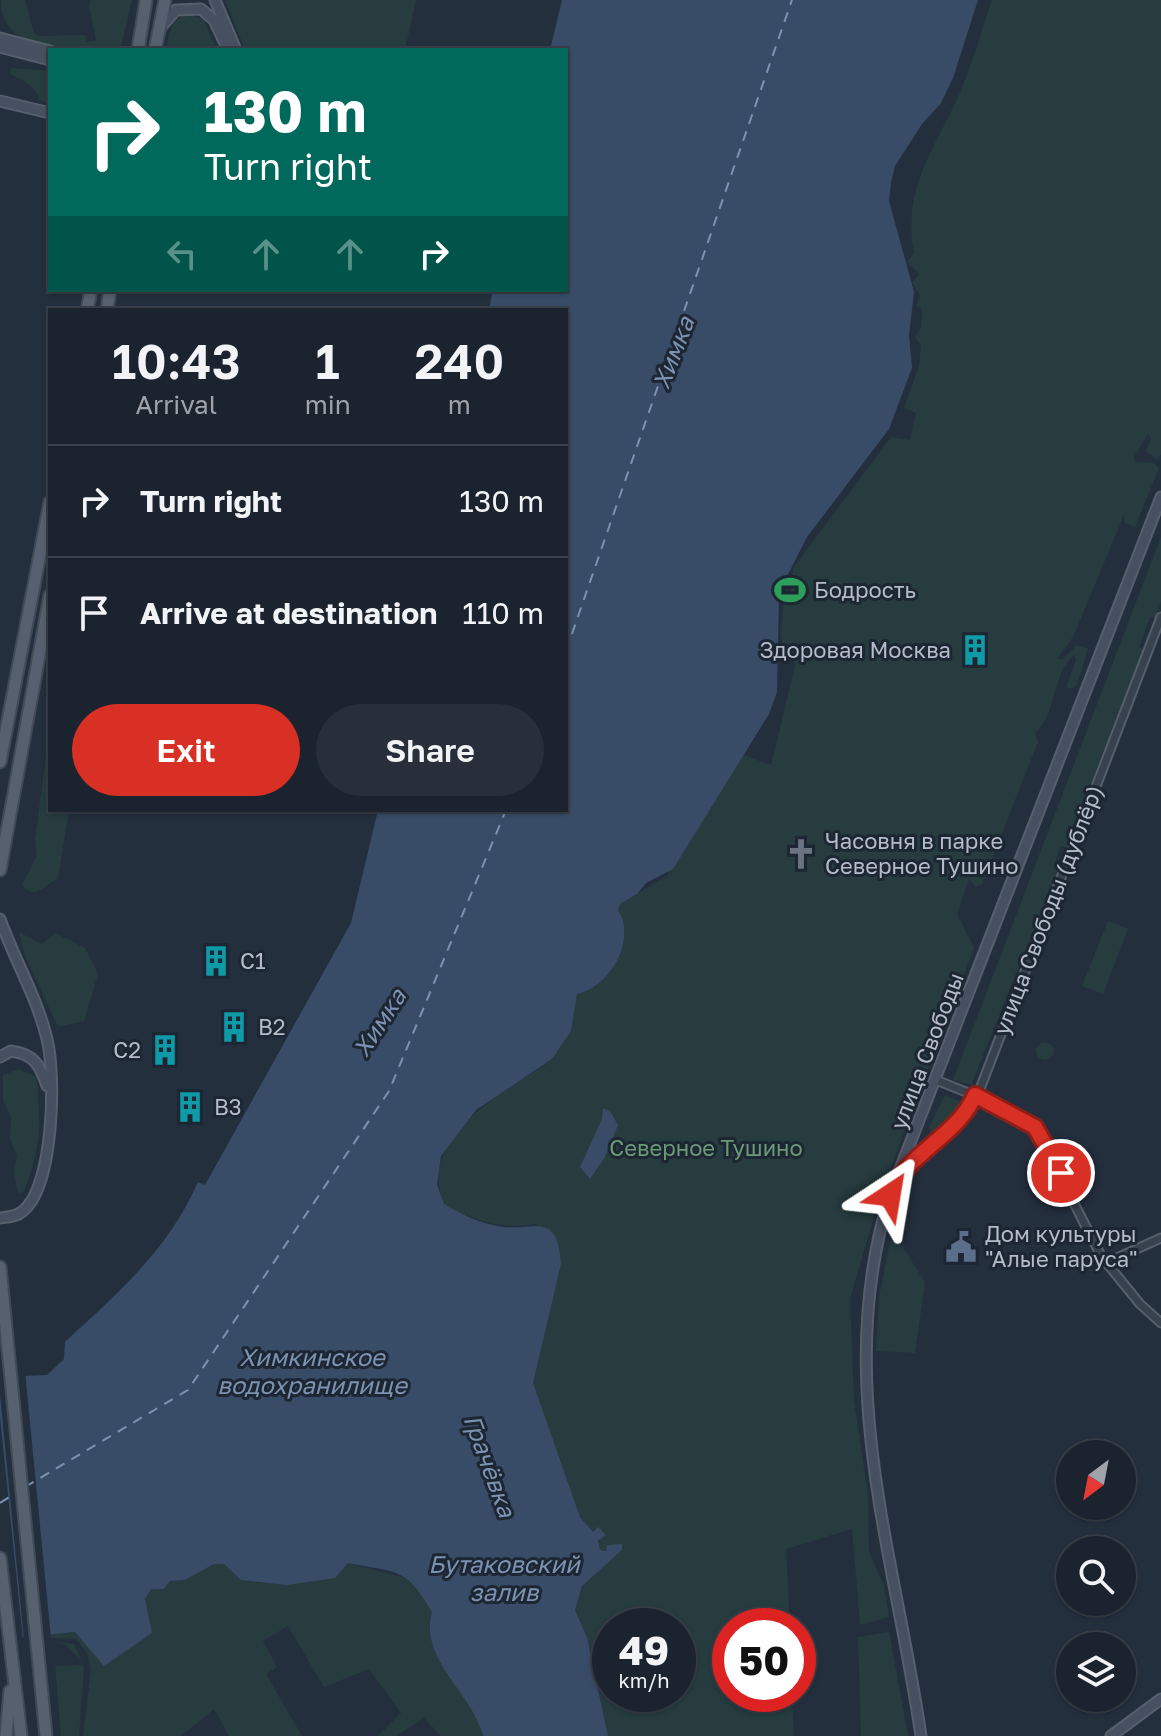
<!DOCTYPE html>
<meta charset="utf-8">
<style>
body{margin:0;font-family:"Golos Text",sans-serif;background:#282f3a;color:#f1f3f6;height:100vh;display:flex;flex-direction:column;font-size:30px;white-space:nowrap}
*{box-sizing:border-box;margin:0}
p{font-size:26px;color:#a0a4aa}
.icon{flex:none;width:44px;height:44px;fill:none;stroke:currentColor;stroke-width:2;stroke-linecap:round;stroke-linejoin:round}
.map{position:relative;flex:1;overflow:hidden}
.side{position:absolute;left:48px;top:308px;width:520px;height:504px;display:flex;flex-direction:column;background:#1b232e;border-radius:0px;box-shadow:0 2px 6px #0004,0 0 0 2px #39404a}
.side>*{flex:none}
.hud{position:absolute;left:48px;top:48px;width:520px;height:244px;border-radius:0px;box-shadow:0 2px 6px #0004,0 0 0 2px #39404a;background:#00695c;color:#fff;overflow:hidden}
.needle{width:52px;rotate:212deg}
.fabs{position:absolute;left:1056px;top:1440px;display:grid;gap:16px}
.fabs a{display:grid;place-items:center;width:80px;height:80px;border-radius:50%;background:#1b232e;box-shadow:0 2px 6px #0004,0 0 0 2px #39404a;font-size:40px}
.speed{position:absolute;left:592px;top:1608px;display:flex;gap:16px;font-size:40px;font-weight:700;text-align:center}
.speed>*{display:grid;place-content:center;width:104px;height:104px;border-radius:50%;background:#1b232e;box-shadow:0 2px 6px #0004,0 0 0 2px #39404a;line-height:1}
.speed small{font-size:20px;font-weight:400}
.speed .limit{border:12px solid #d22;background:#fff;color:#111}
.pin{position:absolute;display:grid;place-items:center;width:68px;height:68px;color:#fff;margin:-34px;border:4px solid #fff;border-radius:50%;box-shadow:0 2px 8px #0007}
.me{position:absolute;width:88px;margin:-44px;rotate:33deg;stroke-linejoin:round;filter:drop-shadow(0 0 6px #0008)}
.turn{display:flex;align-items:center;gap:28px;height:168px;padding:0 24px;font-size:36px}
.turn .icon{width:104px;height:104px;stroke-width:2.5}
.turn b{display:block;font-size:56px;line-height:68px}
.lanes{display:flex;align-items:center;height:76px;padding:0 24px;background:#0003;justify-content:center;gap:40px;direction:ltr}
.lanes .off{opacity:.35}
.eta{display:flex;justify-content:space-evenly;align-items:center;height:136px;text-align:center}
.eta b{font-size:48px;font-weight:600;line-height:56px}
.primary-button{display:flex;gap:16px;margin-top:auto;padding:16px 24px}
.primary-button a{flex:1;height:92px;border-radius:48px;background:#d93025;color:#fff;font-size:32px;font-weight:600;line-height:92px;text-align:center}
.primary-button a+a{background:#282f3a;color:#f1f3f6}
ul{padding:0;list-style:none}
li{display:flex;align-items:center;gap:24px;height:112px;padding:0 24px;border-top:2px solid #39404a}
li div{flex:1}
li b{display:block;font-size:30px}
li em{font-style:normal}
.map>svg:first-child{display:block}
</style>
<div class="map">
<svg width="1161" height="1736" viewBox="0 0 1161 1736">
<rect width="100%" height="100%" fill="#242f3e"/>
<g fill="#263c3f" fill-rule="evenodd">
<path d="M1 0H25L34 33 39 36 85 35 87 42 96 41 89 5 91 0H132L120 50C84 50 0 58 1 0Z"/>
<path d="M225 0H416L405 50H245Z"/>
<path d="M992 0H1161V454L1157 460 1146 451 1151 438 1148 434 1134 457 1135 462 1154 463 1159 468 1135 527 1125 523 1124 515 1073 637 1058 658 1062 660 1077 645 1088 649 1077 685 1072 689 1066 687 1076 660 1074 655C1051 675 1058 712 1035 733L1038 742 982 884 976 887 969 879 957 914 974 948 881 1193 876 1194V1210L850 1299 854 1400 868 1495 869 1551 884 1587 889 1617 860 1625 852 1529 786 1549 790 1626H730V1694H792L794 1736H608L587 1637 575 1610 582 1586 621 1550H600L596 1546 601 1539 597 1529 593 1532 580 1517 532 1383 561 1264 536 1224C502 1230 474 1221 443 1204 423 1146 476 1110 519 1081 530 1074 546 1066 554 1056 572 1034 571 1020 577 994 612 985 614 953 623 922L618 910 620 904 667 876 743 755 771 765 795 666 794 654 784 659 781 631 784 598 790 600 793 568 891 437 910 440 916 413 904 408 919 366 921 345 915 338 921 327 922 310 917 305 920 295 912 283 919 274 907 262 914 253C900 182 943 140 966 77 976 52 983 26 992 0ZM610 1626H678V1694H610Z"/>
<path d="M189 14 204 20 217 50H170L167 46C170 30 171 18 189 14Z"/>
<path d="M11 68 50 71V103L39 100C37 86 22 80 10 74Z"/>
<path d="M1161 537V602L1155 618 1150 617 1139 647 1143 649 1066 847 1061 846 1055 862 1060 865 972 1083 976 1086 953 1080Z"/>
<path d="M50 725V810H69L58 879C44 883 38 902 22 885L37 856 35 840Z"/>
<path d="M1108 921 1128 929 1103 994 1082 986Z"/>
<path d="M19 932 42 944 55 933 85 948 98 974 84 1021 58 1027 25 956Z"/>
<circle cx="1045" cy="1051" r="9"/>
<path d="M19 1069 35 1076 37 1082C41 1131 41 1145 24 1192L18 1193 14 1173 17 1155 10 1139 11 1116 3 1101V1075Z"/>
<path d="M945 1095 966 1104 936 1132H932L929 1127Z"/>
<path d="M891 1237 898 1240 925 1282 915 1353 876 1351 879 1296Z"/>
<path d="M348 1563 413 1580 432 1612C418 1659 473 1694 483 1736H441L424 1718 397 1736H378L401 1713 369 1669 324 1687 288 1626 263 1641 277 1667 266 1674 302 1736H229L214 1709 181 1736H83L91 1669 87 1653 76 1639 49 1638 48 1634 76 1632 145 1599 151 1589H164L170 1581 185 1580 214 1564H224C230 1568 239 1578 244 1580 275 1588 322 1582 348 1563Z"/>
<path d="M889 1632 908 1736H861L858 1637Z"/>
<path d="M52 1641 74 1644 84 1668 79 1736H61L55 1666 81 1665 82 1661 66 1645Z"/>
</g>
<g fill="#394c67">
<path d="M562 0H978L953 78 941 103 922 124 895 166 891 182 889 201 914 292 909 335 912 368 889 429 807 537 779 592 777 692 769 714 673 869 646 883 637 894 620 904C616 913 621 912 623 921 630 952 606 987 577 994L571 1031 552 1059 476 1110 441 1156 437 1185 444 1204C461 1214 477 1222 497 1226 532 1233 557 1208 561 1264L533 1383 580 1517 593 1532 598 1527 606 1535 598 1541 600 1550 606 1551 607 1545 622 1544V1550L582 1586 575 1610 587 1637 608 1736H483C473 1694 418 1659 432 1612 406 1567 398 1573 348 1563L335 1578 287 1585 241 1580 224 1564H214L185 1580 170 1581 164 1589H151L145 1599 152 1633 104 1666 75 1632 0 1639V1377L47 1375 64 1359 65 1342C119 1292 168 1250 198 1182L205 1185 351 923 378 810H566V310H489L493 290H566V50H550Z"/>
<path d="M603 1108 610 1111 618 1125 605 1157 590 1179 580 1167 602 1119Z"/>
</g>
<g fill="#242f3e">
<path d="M17 1370 25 1371 51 1638 24 1640 0 1395V1373Z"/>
<path d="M0 1417 23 1640 0 1643Z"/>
</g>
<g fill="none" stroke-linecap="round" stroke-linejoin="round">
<g stroke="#7c92b1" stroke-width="2" stroke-dasharray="10 8" stroke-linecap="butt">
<path d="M566 651 792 0"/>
<path d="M25 1487 188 1390 389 1091 506 810"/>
<path d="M0 1503 16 1493"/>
</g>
<defs>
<g id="street">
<path d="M936 1080 1006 1108 1035 1127 1101 1256 1140 1304 1161 1323"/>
<path d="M898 1175 966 1110 980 1089 1161 617"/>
<path d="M1106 1263 1161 1238"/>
</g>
<g id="secondary">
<path d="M215 0 236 50"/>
<path d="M160 28 176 10 201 9 214 20 228 50"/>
<path d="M0 38 50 51"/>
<path d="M0 47 50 60"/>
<path d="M0 101 50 113"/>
<path d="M0 919C14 959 37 997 47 1039 56 1075 54 1186 23 1211 16 1217 8 1217 0 1218"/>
<path d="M0 1057 11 1051C34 1054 40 1065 47 1086"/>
<path d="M921 1736C895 1555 832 1378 890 1195L1161 497"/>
<path d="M1111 1736 1161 1699"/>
</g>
<g id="primary">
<path d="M138 50 146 0"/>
<path d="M155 50 165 0"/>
<path d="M87 310 91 290"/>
<path d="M107 310 110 290"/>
<path d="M0 762 50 502"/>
<path d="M0 870 50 595"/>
<path d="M0 1267 46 1736"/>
<path d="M0 1558 21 1736"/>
<path d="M6 1736 10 1691"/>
</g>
</defs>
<use href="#street" stroke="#565f6c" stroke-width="11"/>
<use href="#secondary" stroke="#565f6c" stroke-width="13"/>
<use href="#primary" stroke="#414a57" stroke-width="15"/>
<use href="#street" stroke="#38414e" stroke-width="7"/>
<use href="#secondary" stroke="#465061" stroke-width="9"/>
<use href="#primary" stroke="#56606e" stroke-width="11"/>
</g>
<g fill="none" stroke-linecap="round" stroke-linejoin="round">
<defs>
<path id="route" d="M890 1195C906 1153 958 1136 975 1095L1035 1127 1061 1173"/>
</defs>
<use href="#route" stroke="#8d1f18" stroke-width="20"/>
<use href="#route" stroke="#d93025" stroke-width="14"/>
</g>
<defs>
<symbol id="stadium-bare" viewBox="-9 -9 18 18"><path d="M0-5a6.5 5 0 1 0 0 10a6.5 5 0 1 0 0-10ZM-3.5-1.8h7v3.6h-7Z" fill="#2e9e5b" stroke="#1d2633" stroke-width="2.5" paint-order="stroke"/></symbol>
<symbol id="building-bare" viewBox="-9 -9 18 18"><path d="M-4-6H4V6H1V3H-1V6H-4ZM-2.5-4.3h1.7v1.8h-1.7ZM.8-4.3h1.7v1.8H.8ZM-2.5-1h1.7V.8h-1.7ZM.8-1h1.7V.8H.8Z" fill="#0f9aa8" stroke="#1d2633" stroke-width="2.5" paint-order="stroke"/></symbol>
<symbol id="church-bare" viewBox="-9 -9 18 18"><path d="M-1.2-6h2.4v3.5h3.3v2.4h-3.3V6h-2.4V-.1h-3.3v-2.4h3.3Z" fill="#6b7280" stroke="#1d2633" stroke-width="2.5" paint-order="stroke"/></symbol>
<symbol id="civic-bare" viewBox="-9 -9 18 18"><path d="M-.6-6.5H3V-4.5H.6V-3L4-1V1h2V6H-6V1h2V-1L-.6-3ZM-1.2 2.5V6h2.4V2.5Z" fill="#5c6f8a" stroke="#1d2633" stroke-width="2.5" paint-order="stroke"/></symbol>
</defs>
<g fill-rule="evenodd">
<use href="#stadium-bare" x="768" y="568" width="44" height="44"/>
<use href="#building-bare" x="953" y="628" width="44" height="44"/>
<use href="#church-bare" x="779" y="832" width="44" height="44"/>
<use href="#building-bare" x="194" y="939" width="44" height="44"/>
<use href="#building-bare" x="212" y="1005" width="44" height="44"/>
<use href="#building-bare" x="143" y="1028" width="44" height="44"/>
<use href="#building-bare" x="168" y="1085" width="44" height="44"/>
<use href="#civic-bare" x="939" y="1225" width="44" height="44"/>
</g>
<g text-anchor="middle" stroke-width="6" stroke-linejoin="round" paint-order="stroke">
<g font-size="22" fill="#b4bcc9" stroke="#1d2633" text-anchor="start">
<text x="814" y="598">Бодрость</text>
<text x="951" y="658" text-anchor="end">Здоровая Москва</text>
<text x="825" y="849">Часовня в парке<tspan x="825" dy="25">Северное Тушино</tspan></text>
<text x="240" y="969">C1</text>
<text x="258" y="1035">B2</text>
<text x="141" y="1058" text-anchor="end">C2</text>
<text x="214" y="1115">B3</text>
<text x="985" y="1242">Дом культуры<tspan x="985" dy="25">"Алые паруса"</tspan></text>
</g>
<g font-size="22" fill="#b4bcc9" stroke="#1d2633">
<text transform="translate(1048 910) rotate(-69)" y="8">улица Свободы (дублёр)</text>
<text transform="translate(927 1051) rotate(-69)" y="8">улица Свободы</text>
</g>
<g font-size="22" fill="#6b9a76" stroke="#1d2633">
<text x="706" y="1156">Северное Тушино</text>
</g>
<g font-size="24" font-style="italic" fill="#7c92b1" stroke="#1d2633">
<text transform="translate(674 353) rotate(-69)" y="8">Химка</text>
<text transform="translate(380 1023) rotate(-57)" y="8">Химка</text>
<text x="312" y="1366">Химкинское<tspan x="312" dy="28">водохранилище</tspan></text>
<text transform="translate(489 1466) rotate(70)" y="8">Грачёвка</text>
<text x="504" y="1573">Бутаковский<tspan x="504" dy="28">залив</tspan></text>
</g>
</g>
</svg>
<div class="fabs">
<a><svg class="needle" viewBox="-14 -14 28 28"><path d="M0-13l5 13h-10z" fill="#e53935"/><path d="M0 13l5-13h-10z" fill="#a0a4aa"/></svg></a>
<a><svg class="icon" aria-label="search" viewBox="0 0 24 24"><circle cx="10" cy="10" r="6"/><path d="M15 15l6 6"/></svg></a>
<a><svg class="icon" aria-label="layers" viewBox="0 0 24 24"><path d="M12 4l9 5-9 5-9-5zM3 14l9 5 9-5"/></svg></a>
</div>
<div class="speed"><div>49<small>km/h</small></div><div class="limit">50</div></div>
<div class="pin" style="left:1061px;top:1173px;background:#d93025"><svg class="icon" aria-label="arrive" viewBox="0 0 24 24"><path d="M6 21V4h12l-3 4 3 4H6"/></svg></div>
<svg class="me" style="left:890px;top:1195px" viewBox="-20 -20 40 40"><path d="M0-17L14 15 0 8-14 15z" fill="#d93025" stroke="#fff" stroke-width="4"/></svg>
<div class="hud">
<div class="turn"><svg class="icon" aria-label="right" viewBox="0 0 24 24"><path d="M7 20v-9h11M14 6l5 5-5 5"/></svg><div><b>130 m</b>Turn right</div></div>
<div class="lanes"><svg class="icon off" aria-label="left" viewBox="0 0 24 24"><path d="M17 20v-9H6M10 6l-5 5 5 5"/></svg><svg class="icon off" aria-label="ahead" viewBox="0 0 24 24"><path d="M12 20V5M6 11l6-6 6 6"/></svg><svg class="icon off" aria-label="ahead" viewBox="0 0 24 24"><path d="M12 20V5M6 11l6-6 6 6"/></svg><svg class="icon" aria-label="right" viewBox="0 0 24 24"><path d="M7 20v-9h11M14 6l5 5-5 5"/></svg></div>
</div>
<section class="side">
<div class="eta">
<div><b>10:43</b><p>Arrival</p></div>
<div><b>1</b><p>min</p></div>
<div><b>240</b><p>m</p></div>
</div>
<ul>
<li><svg class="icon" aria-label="right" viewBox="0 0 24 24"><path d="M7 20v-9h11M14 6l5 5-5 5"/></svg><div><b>Turn right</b></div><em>130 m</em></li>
<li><svg class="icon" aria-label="arrive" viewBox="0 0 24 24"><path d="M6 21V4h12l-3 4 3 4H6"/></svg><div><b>Arrive at destination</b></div><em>110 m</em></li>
</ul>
<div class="primary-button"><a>Exit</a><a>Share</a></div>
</section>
</div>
